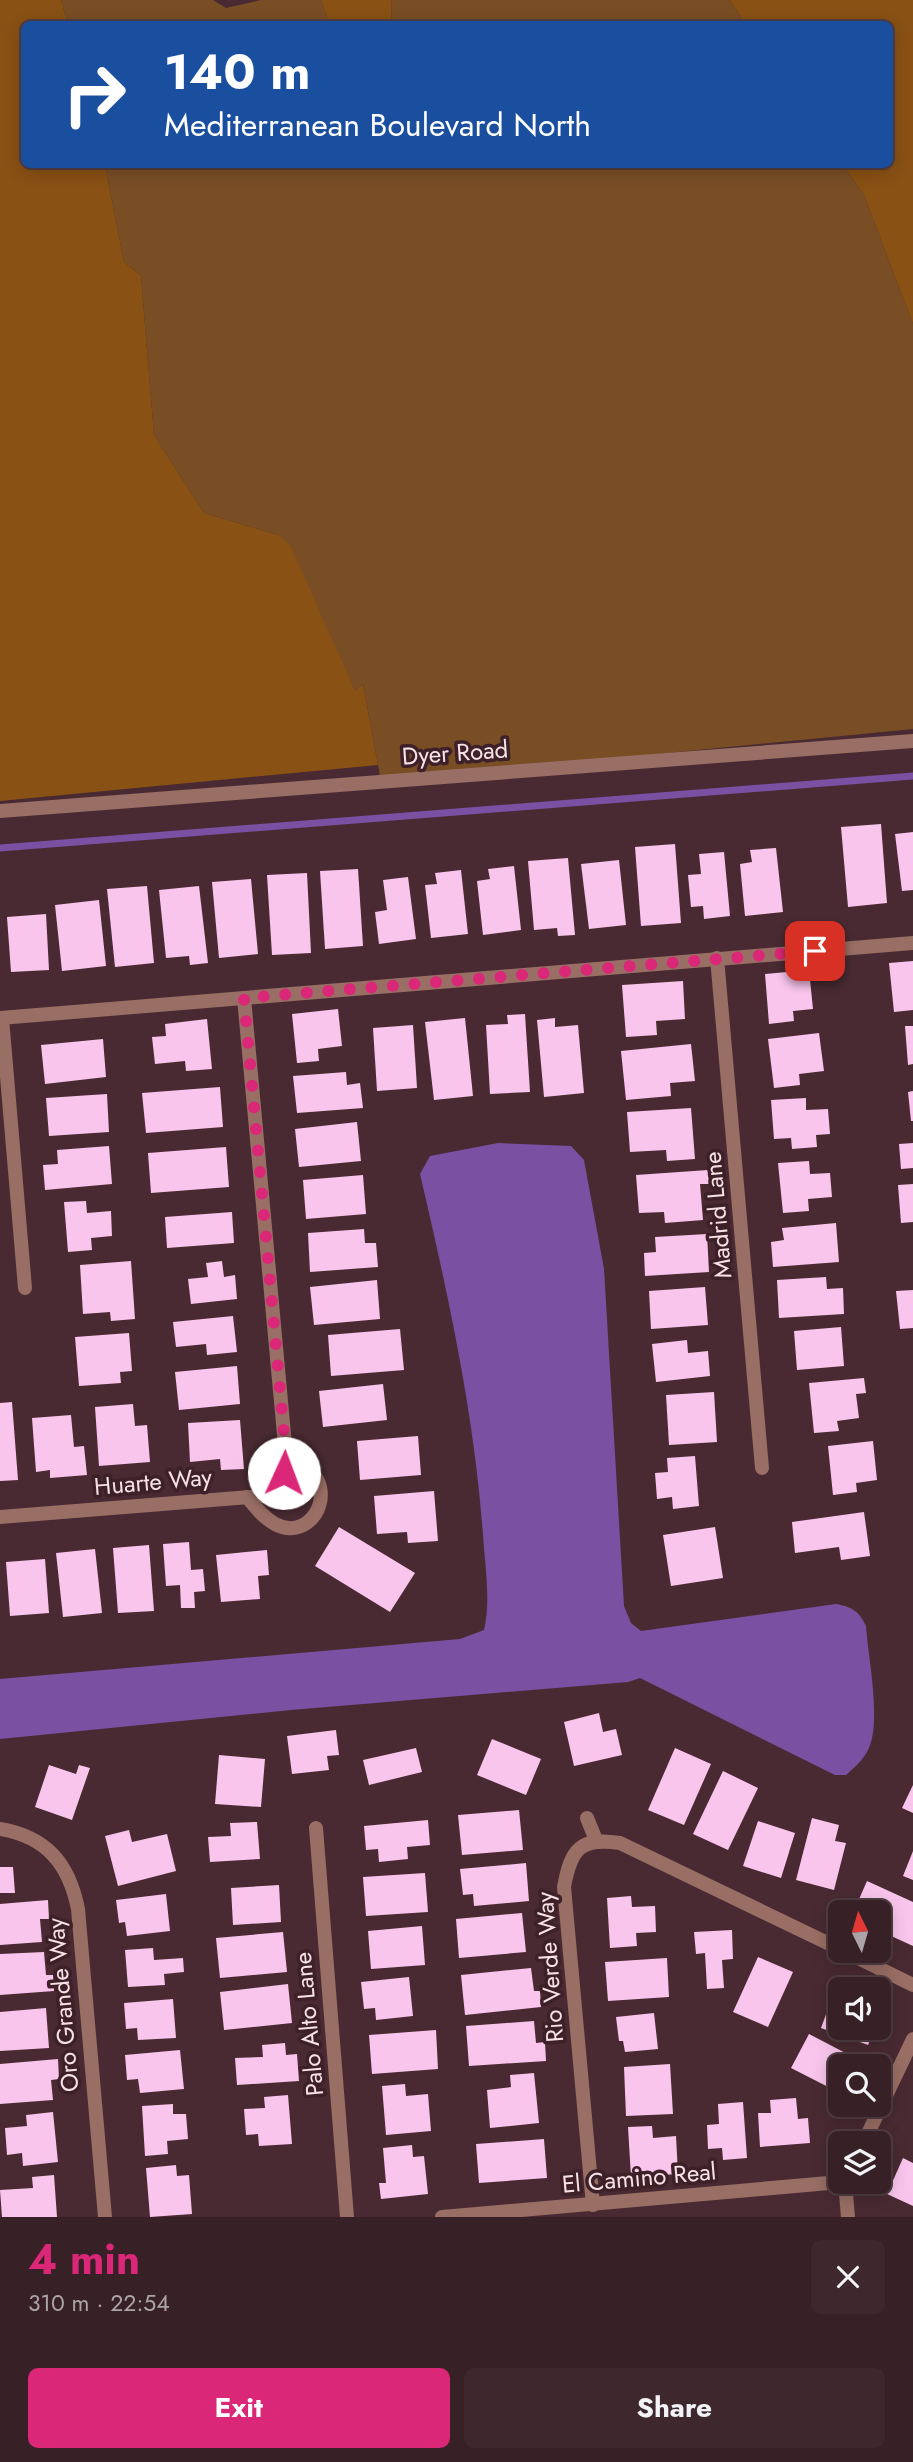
<!DOCTYPE html>
<meta charset="utf-8">
<style>
body{margin:0;font-family:Jost,sans-serif;background:#3e282e;color:#f1f3f6;height:100vh;display:flex;flex-direction:column;font-size:26px;white-space:nowrap}
*{box-sizing:border-box;margin:0}
p{font-size:23px;color:#aaa3a7}
.icon{flex:none;width:38px;height:38px;fill:none;stroke:currentColor;stroke-width:2;stroke-linecap:round;stroke-linejoin:round}
.map{position:relative;height:2217px;overflow:hidden}
.details{display:flex;flex-direction:column;background:#372026;flex:1}
.details>*{flex:none}
.banner{position:absolute;left:21px;top:21px;width:872px;height:147px;border-radius:10px;box-shadow:0 4px 18px #0003,0 0 0 2px #513e43;background:#1a4fa0;color:#fff;overflow:hidden}
.needle{width:46px;rotate:355deg}
.tools{position:absolute;left:828px;top:1900px;display:grid;gap:14px}
.tools a{display:grid;place-items:center;width:63px;height:63px;border-radius:10px;background:#372026;box-shadow:0 4px 18px #0003,0 0 0 2px #513e43;font-size:35px}
.pin{position:absolute;display:grid;place-items:center;width:60px;height:60px;color:#fff;margin:-30px;border-radius:14px;box-shadow:0 4px 10px #0006}
.me{position:absolute;width:77px;margin:-38px;rotate:2deg;stroke-linejoin:round;filter:drop-shadow(0 0 5px #0008)}
.turn{display:flex;align-items:center;gap:24px;height:147px;padding:0 28px;font-size:32px}
.turn .icon{width:91px;height:91px;stroke-width:2.5}
.turn b{display:block;font-size:49px;line-height:60px}
.round{display:grid;place-items:center;flex:none;width:74px;height:74px;border-radius:10px;background:#3e282e}
.headline{display:flex;align-items:center;justify-content:space-between;height:119px;padding:0 28px}
h1{font-size:42px;font-weight:700;line-height:52px;color:#db2777}
.button{display:flex;gap:14px;margin-top:auto;padding:14px 28px}
.button a{flex:1;height:80px;border-radius:10px;background:#db2777;color:#fff;font-size:28px;font-weight:700;line-height:80px;text-align:center}
.button a+a{background:#3e282e;color:#f1f3f6}
.map>svg:first-child{display:block}
</style>
<div class="map">
<svg width="913" height="2217" viewBox="0 0 913 2217">
<rect width="100%" height="100%" fill="#492a32"/>
<g fill="#794e25">
<path d="M61 0H213L226 8 261 0H321L329 24H68Z"/>
<path d="M391 0H730L745 24H392Z"/>
<path d="M105 165H843L864 195 913 324V729L381 781 363 684 355 691 278 535 204 513 154 435 141 276 124 262Z"/>
</g>
<g fill="#895114">
<path d="M0 0H61L68 24H24V164L105 165 124 262 141 276 154 435 204 513 278 535 290 545 355 691 363 684 378 765 0 801Z"/>
<path d="M321 0H391L392 24H329Z"/>
<path d="M730 0H913V324L864 195 843 165 889 164V24H745Z"/>
</g>
<path fill="#7a51a2" d="M498 1143 571 1146 584 1160 604 1269 624 1606 631 1623 641 1631 836 1604C852 1607 859 1611 866 1626 868 1657 882 1723 868 1750 863 1760 854 1768 846 1775H835L640 1678 628 1682 291 1710 0 1739V1679L460 1639 484 1630C491 1601 485 1566 483 1535 474 1412 448 1294 420 1174L430 1156Z"/>
<g fill="none" stroke-linecap="round" stroke-linejoin="round">
<path stroke="#7a51a2" stroke-width="7" d="M0 848 913 776"/>
</g>
<g fill="#f9c5ec">
<path d="M881 824 887 903 848 907 841 827Z"/>
<path d="M913 832V890L902 891 895 834Z"/>
<path d="M675 844 681 923 641 926 635 847Z"/>
<path d="M776 848 783 912 745 916 740 864 752 862 750 850Z"/>
<path d="M724 852 730 916 704 919 703 906 691 907 688 875 701 874 699 854Z"/>
<path d="M568 858 575 935 558 936 557 928 534 930 528 861Z"/>
<path d="M619 860 626 925 589 929 581 864Z"/>
<path d="M514 866 521 930 483 935 477 881 490 879 488 869Z"/>
<path d="M358 869 363 946 325 949 320 871Z"/>
<path d="M461 870 468 934 431 938 425 885 437 884 435 873Z"/>
<path d="M307 873 311 953 272 955 267 875Z"/>
<path d="M408 877 416 939 379 944 375 912 387 910 383 880Z"/>
<path d="M251 879 258 954 219 958 212 882Z"/>
<path d="M147 886 154 963 115 967 107 889Z"/>
<path d="M199 886 208 963 190 965 189 956 166 958 159 890Z"/>
<path d="M99 900 106 966 62 971 55 905Z"/>
<path d="M46 914 49 970 11 972 7 917Z"/>
<path d="M913 961V1010L894 1012 889 963Z"/>
<path d="M809 970 813 1009 793 1011 794 1021 769 1024 765 974Z"/>
<path d="M683 981 685 1019 656 1021 657 1035 626 1037 622 985Z"/>
<path d="M338 1009 342 1046 318 1049 319 1061 297 1063 292 1014Z"/>
<path d="M525 1014 530 1092 490 1094 486 1025 508 1024 507 1015Z"/>
<path d="M465 1018 473 1096 434 1100 425 1022Z"/>
<path d="M555 1018V1027L578 1025 584 1093 544 1097 537 1020Z"/>
<path d="M207 1019 212 1069 186 1071 185 1061 155 1064 152 1037 166 1036 165 1024Z"/>
<path d="M413 1025 417 1088 377 1091 373 1028Z"/>
<path d="M905 1026H913V1064L908 1065Z"/>
<path d="M819 1033 824 1071 799 1074 800 1085 774 1088 768 1039Z"/>
<path d="M103 1039 106 1077 45 1084 41 1045Z"/>
<path d="M691 1044 695 1081 670 1083 671 1096 626 1100 621 1051Z"/>
<path d="M346 1072 347 1085 360 1083 363 1108 297 1113 293 1076Z"/>
<path d="M220 1087 223 1127 146 1133 142 1093Z"/>
<path d="M913 1091V1121H911L908 1092Z"/>
<path d="M107 1094 109 1132 49 1136 46 1098Z"/>
<path d="M806 1098V1110L828 1109 830 1134 816 1135 817 1147 792 1149 791 1138 774 1139 771 1100Z"/>
<path d="M691 1108 695 1159 667 1161 666 1150 630 1152 627 1112Z"/>
<path d="M357 1122 361 1161 299 1167 295 1129Z"/>
<path d="M913 1143V1168L901 1169 899 1144Z"/>
<path d="M109 1146 112 1184 45 1190 43 1165 58 1164 57 1150Z"/>
<path d="M226 1147 229 1187 151 1193 148 1153Z"/>
<path d="M809 1161 810 1174 830 1173 832 1197 808 1199 809 1211 783 1213 778 1163Z"/>
<path d="M708 1170 709 1184H700L703 1220 665 1223 664 1212 639 1213 636 1175Z"/>
<path d="M363 1175 366 1214 306 1219 303 1180Z"/>
<path d="M913 1184V1222L901 1223 898 1185Z"/>
<path d="M86 1201 87 1213 111 1211 112 1236 91 1238 92 1250 68 1252 64 1202Z"/>
<path d="M232 1212 234 1243 167 1248 165 1217Z"/>
<path d="M836 1223 839 1262 773 1267 771 1242 784 1240 782 1228Z"/>
<path d="M364 1229 365 1243H376L378 1267 310 1272 308 1233Z"/>
<path d="M707 1234 709 1272 645 1276 644 1253 656 1252 655 1237Z"/>
<path d="M131 1261 135 1319 111 1321 110 1312 83 1314 80 1265Z"/>
<path d="M222 1261 224 1277 235 1275 237 1299 191 1304 188 1279 208 1277 206 1263Z"/>
<path d="M826 1277 827 1289 843 1288 844 1314 779 1318 777 1280Z"/>
<path d="M377 1280 380 1319 314 1325 310 1287Z"/>
<path d="M705 1287 708 1325 651 1329 649 1291Z"/>
<path d="M913 1290V1328L900 1329 896 1291Z"/>
<path d="M233 1316 237 1352 207 1355 206 1344 176 1347 173 1322Z"/>
<path d="M841 1327 844 1366 797 1370 794 1331Z"/>
<path d="M400 1329 404 1370 331 1376 328 1335Z"/>
<path d="M129 1333 132 1371 120 1372 121 1383 79 1386 75 1337Z"/>
<path d="M687 1340 688 1353 708 1351 710 1376 656 1382 652 1344Z"/>
<path d="M237 1366 240 1404 179 1410 175 1372Z"/>
<path d="M864 1378 866 1393 856 1394 859 1418 837 1421 839 1431 814 1433 809 1383Z"/>
<path d="M383 1384 387 1420 323 1427 319 1391Z"/>
<path d="M714 1392 717 1442 669 1445 666 1395Z"/>
<path d="M12 1402 18 1480 0 1481V1403Z"/>
<path d="M133 1404 135 1426 147 1425 150 1462 99 1466 95 1407Z"/>
<path d="M71 1415 74 1447 84 1446 87 1475 50 1478V1470L36 1472 32 1418Z"/>
<path d="M240 1420 244 1469 221 1470 220 1459 190 1462 188 1423Z"/>
<path d="M418 1436 421 1475 360 1480 357 1441Z"/>
<path d="M873 1441 877 1480 856 1483 857 1492 833 1495 828 1446Z"/>
<path d="M695 1456 699 1506 673 1509 672 1497 657 1499 655 1473 668 1472 667 1458Z"/>
<path d="M434 1491 438 1541 408 1543 407 1532 377 1534 374 1496Z"/>
<path d="M864 1512 870 1556 841 1560 839 1547 795 1553 792 1522Z"/>
<path d="M339 1527 415 1573 390 1612 315 1566Z"/>
<path d="M715 1527 723 1578 671 1586 663 1535Z"/>
<path d="M189 1542 191 1570 203 1569 205 1591 194 1592 195 1608H181L180 1585 166 1586 163 1544Z"/>
<path d="M149 1545 154 1611 118 1613 113 1548Z"/>
<path d="M95 1549 102 1613 63 1617 56 1553Z"/>
<path d="M267 1550 269 1575 258 1576 260 1599 221 1602 216 1555Z"/>
<path d="M45 1559 49 1613 10 1616 6 1562Z"/>
<path d="M599 1713 603 1732 616 1729 622 1755 574 1766 564 1722Z"/>
<path d="M336 1730 339 1755 327 1756 329 1770 292 1774 287 1736Z"/>
<path d="M492 1739 541 1759 526 1795 477 1775Z"/>
<path d="M416 1748 422 1772 369 1785 363 1760Z"/>
<path d="M675 1748 711 1764 684 1825 648 1810Z"/>
<path d="M219 1755 265 1759 261 1807 215 1804Z"/>
<path d="M49 1765 76 1774 79 1765 90 1768 72 1820 35 1807Z"/>
<path d="M723 1771 758 1788 728 1850 693 1834Z"/>
<path d="M913 1785V1813L902 1808Z"/>
<path d="M519 1810 523 1850 462 1855 458 1815Z"/>
<path d="M812 1818 839 1825 835 1841 846 1843 834 1890 796 1880Z"/>
<path d="M428 1820 430 1845 407 1847 408 1859 379 1862 378 1849 366 1850 364 1826Z"/>
<path d="M758 1821 795 1833 781 1878 743 1866Z"/>
<path d="M257 1822 260 1859 210 1862 208 1837 231 1836 230 1823Z"/>
<path d="M129 1830 132 1842 167 1834 176 1871 118 1886 105 1836Z"/>
<path d="M913 1851V1880L903 1876Z"/>
<path d="M526 1863 529 1901 474 1906 473 1894 463 1895 460 1869Z"/>
<path d="M0 1867H13L15 1893H0Z"/>
<path d="M425 1873 428 1912 366 1916 363 1877Z"/>
<path d="M867 1881 913 1902V1946L878 1930V1913H853Z"/>
<path d="M279 1885 281 1922 233 1925 231 1888Z"/>
<path d="M166 1894 170 1931 127 1936 125 1922 119 1923 116 1900Z"/>
<path d="M631 1896 632 1907 655 1906 656 1932 636 1933 637 1946 610 1948 607 1898Z"/>
<path d="M48 1900 49 1919H40L42 1942 0 1945V1904Z"/>
<path d="M522 1913 526 1952 459 1958 456 1919Z"/>
<path d="M422 1926 425 1965 371 1969 368 1931Z"/>
<path d="M732 1930 733 1959 722 1960 724 1988 707 1989 705 1953 696 1954 694 1932Z"/>
<path d="M283 1932 287 1972 220 1978 216 1938Z"/>
<path d="M153 1948 154 1960 183 1958 184 1972 164 1974 165 1985 128 1987 125 1950Z"/>
<path d="M44 1952 46 1975H53L54 1991 0 1995V1954Z"/>
<path d="M758 1957 793 1972 768 2027 733 2012Z"/>
<path d="M667 1958 669 1997 608 2001 605 1962Z"/>
<path d="M531 1968 534 1991H540L541 2007 465 2015 461 1975Z"/>
<path d="M409 1977 413 2016 376 2020 375 2008 364 2009 361 1982Z"/>
<path d="M288 1984 292 2023 224 2030 220 1992Z"/>
<path d="M835 1990 840 1992V2028H875L868 2045 821 2028Z"/>
<path d="M173 1999 176 2038 138 2040 137 2028 126 2029 124 2003Z"/>
<path d="M46 2008 49 2048 0 2051V2012Z"/>
<path d="M654 2013 658 2049 625 2052 623 2041H619L616 2017Z"/>
<path d="M534 2021 536 2043 545 2042 546 2061 469 2066 466 2026Z"/>
<path d="M436 2030 438 2069 372 2074 369 2035Z"/>
<path d="M809 2034 859 2060 855 2067H840V2093L791 2068Z"/>
<path d="M285 2043 286 2055 297 2054 299 2081 237 2085 235 2058 263 2057 262 2045Z"/>
<path d="M180 2050 184 2089 140 2093 138 2079 127 2080 125 2055Z"/>
<path d="M58 2059 59 2079 51 2080 53 2100 0 2104V2064Z"/>
<path d="M670 2064 673 2114 626 2116 624 2067Z"/>
<path d="M534 2073 539 2123 490 2128 487 2090 511 2087 510 2075Z"/>
<path d="M405 2084 406 2096 428 2094 431 2131 386 2135 382 2086Z"/>
<path d="M288 2095 292 2144 259 2146 258 2134 246 2135 244 2109 265 2108 264 2097Z"/>
<path d="M796 2098 798 2119 808 2118 810 2143 760 2147 758 2113H771L770 2100Z"/>
<path d="M743 2102 747 2158 723 2160 722 2148 708 2149 707 2125 719 2124 718 2104Z"/>
<path d="M173 2104V2114H186L188 2139 167 2141 168 2154 145 2156 142 2106Z"/>
<path d="M53 2112 58 2162 23 2166 22 2153 7 2155 5 2128 27 2126 26 2115Z"/>
<path d="M652 2126 653 2138 676 2136 678 2174 631 2177 628 2127Z"/>
<path d="M544 2139 547 2178 479 2183 476 2144Z"/>
<path d="M412 2145 413 2157 424 2156 428 2194 381 2199 379 2183H386L383 2148Z"/>
<path d="M903 2158 913 2163V2206L887 2194Z"/>
<path d="M176 2165 177 2176 189 2175 192 2214 150 2217 146 2168Z"/>
<path d="M54 2175 57 2217H2L0 2190 33 2188 32 2177Z"/>
</g>
<g fill="none" stroke-linecap="round" stroke-linejoin="round">
<g stroke="#996e64" stroke-width="14">
<path d="M0 811 913 741"/>
<path d="M717 958 762 1468"/>
<path d="M0 1018 913 943"/>
<path d="M2 1018 25 1288"/>
<path d="M247 1497C255 1507 264 1518 275 1524 304 1540 331 1507 317 1479 311 1468 297 1462 286 1456"/>
<path d="M0 1517 261 1496 284 1473 286 1456 244 998"/>
<path d="M587 1818 596 1840"/>
<path d="M316 1828 347 2217"/>
<path d="M0 1829C47 1837 69 1864 78 1909L105 2217"/>
<path d="M844 1951 913 1985"/>
<path d="M863 2144 913 2039"/>
<path d="M845 2182 848 2217"/>
<path d="M593 2205 564 1887C571 1849 580 1837 620 1843L840 1949"/>
<path d="M442 2217 840 2182"/>
</g>
</g>
<g fill="none" stroke-linecap="round" stroke-linejoin="round">
<path stroke="#db2777" stroke-width="12" stroke-dasharray="0 21.6" d="M284 1473 286 1456 244 998 815 951"/>
</g>
<g text-anchor="middle" stroke-width="7" stroke-linejoin="round" paint-order="stroke">
<g font-size="24" fill="#f7e3e7" stroke="#3e2028">
<text transform="translate(455 753) rotate(-4)" y="8">Dyer Road</text>
<text transform="translate(718 1215) rotate(-95)" y="8">Madrid Lane</text>
<text transform="translate(153 1482) rotate(-5)" y="8">Huarte Way</text>
<text transform="translate(550 1967) rotate(-94)" y="8">Rio Verde Way</text>
<text transform="translate(63 2005) rotate(-95)" y="8">Oro Grande Way</text>
<text transform="translate(309 2024) rotate(-95)" y="8">Palo Alto Lane</text>
<text transform="translate(639 2178) rotate(-5)" y="8">El Camino Real</text>
</g>
</g>
</svg>
<div class="tools">
<a><svg class="needle" viewBox="-14 -14 28 28"><path d="M0-13l5 13h-10z" fill="#e53935"/><path d="M0 13l5-13h-10z" fill="#aaa3a7"/></svg></a>
<a><svg class="icon" aria-label="sound" viewBox="0 0 24 24"><path d="M4 9h4l5-4v14l-5-4H4zM17 9q2 3 0 6"/></svg></a>
<a><svg class="icon" aria-label="search" viewBox="0 0 24 24"><circle cx="10" cy="10" r="6"/><path d="M15 15l6 6"/></svg></a>
<a><svg class="icon" aria-label="layers" viewBox="0 0 24 24"><path d="M12 4l9 5-9 5-9-5zM3 14l9 5 9-5"/></svg></a>
</div>
<div class="pin" style="left:815px;top:951px;background:#d93025"><svg class="icon" aria-label="arrive" viewBox="0 0 24 24"><path d="M6 21V4h12l-3 4 3 4H6"/></svg></div>
<svg class="me" style="left:284px;top:1473px" viewBox="-20 -20 40 40"><circle r="19" fill="#fff"/><path d="M0-13L10 11 0 6-10 11z" fill="#db2777"/></svg>
<div class="banner">
<div class="turn"><svg class="icon" aria-label="right" viewBox="0 0 24 24"><path d="M7 20v-9h11M14 6l5 5-5 5"/></svg><div><b>140 m</b>Mediterranean Boulevard North</div></div>
</div>
</div>
<section class="details">
<div class="headline"><div><h1>4 min</h1><p>310 m · 22:54</p></div><a class="round"><svg class="icon" aria-label="close" viewBox="0 0 24 24"><path d="M6 6l12 12M18 6L6 18"/></svg></a></div>
<div class="button"><a>Exit</a><a>Share</a></div>
</section>
